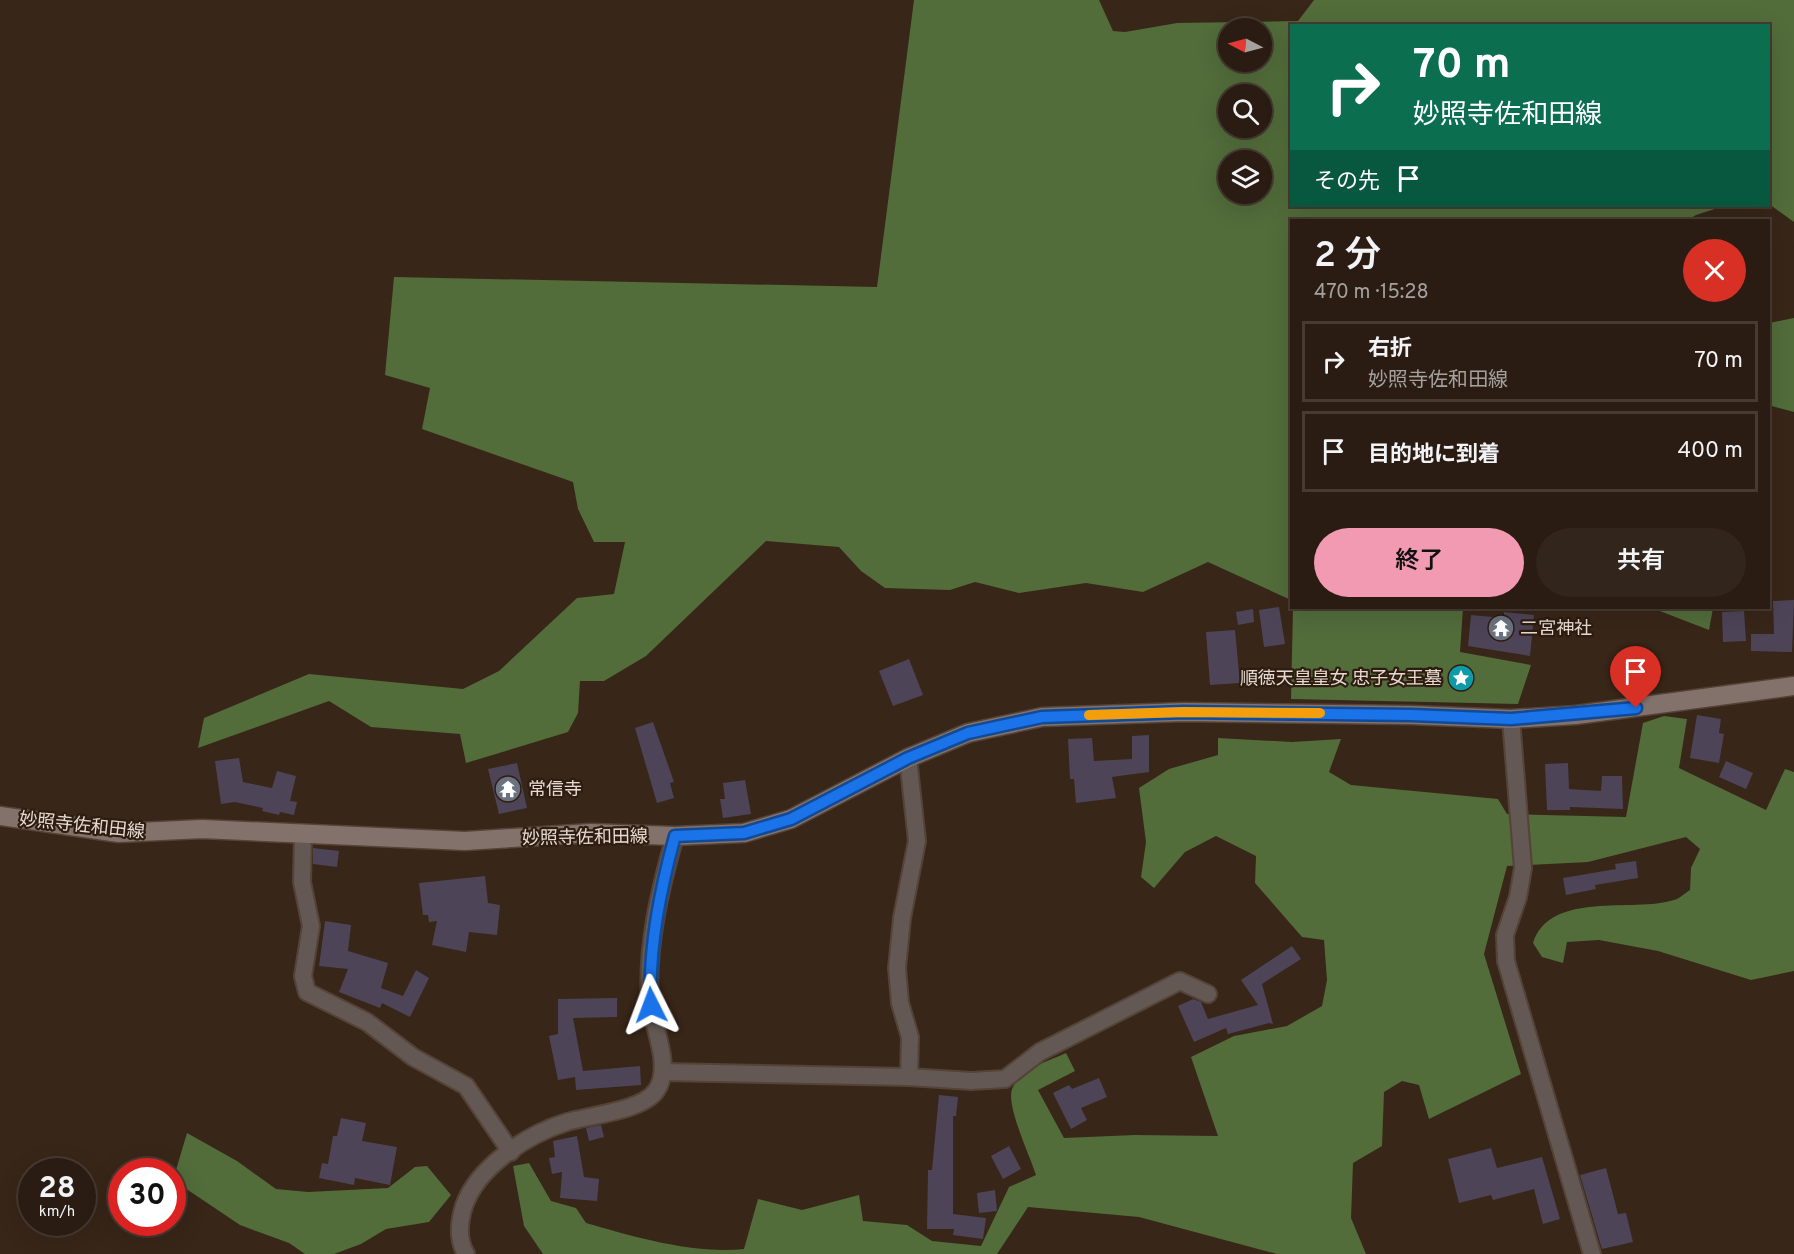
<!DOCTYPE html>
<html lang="ja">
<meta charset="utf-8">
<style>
body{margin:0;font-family:Overpass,"Noto Sans JP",sans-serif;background:#32251b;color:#f1f3f6;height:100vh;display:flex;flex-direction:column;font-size:22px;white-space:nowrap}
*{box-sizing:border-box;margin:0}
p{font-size:20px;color:#a5a19f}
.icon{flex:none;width:33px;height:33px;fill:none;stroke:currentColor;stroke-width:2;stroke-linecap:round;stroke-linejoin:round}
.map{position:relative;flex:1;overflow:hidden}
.drawer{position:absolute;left:1290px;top:219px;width:480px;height:390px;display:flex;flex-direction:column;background:#2a1c12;border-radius:0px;box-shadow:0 6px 24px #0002,0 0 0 2px #463a32}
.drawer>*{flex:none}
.banner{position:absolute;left:1290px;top:24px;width:480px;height:183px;border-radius:0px;box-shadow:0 6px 24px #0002,0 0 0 2px #463a32;background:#0b6e4f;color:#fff;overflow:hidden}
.needle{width:39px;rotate:276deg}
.controls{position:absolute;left:1218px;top:18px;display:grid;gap:12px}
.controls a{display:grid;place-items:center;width:54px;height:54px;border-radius:50%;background:#2a1c12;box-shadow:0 6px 24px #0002,0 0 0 2px #463a32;font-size:30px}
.speed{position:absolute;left:18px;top:1158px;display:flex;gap:12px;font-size:30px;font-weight:700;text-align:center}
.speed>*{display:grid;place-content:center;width:78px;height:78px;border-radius:50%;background:#2a1c12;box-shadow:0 6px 24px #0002,0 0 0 2px #463a32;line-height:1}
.speed small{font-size:15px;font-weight:400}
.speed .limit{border:9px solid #d22;background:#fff;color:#111}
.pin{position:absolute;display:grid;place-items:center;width:51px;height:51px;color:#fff;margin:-62px -26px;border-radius:50% 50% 50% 0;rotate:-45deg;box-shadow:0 0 6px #0007}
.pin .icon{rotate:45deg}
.me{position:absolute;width:66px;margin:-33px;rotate:357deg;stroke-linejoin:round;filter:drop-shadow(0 0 4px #0008)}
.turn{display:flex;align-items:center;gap:21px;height:126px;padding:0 24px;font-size:27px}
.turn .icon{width:78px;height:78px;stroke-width:2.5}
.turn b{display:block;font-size:42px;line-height:51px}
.then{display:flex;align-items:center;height:57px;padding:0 24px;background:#0003;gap:12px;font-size:22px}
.round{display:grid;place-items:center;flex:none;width:63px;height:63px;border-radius:32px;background:#32251b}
.headline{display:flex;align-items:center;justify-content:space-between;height:102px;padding:0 24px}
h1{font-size:36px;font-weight:600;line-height:45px}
.primary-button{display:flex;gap:12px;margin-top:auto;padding:12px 24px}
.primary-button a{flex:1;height:69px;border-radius:36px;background:#f19ab2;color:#111;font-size:24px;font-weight:600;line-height:69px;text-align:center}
.primary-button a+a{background:#32251b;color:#f1f3f6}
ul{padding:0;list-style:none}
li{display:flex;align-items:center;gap:18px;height:81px;margin:0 12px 9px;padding:0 12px;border:3px solid #463a32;border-radius:0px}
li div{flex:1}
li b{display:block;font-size:22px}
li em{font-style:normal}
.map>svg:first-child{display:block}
</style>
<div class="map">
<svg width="1794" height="1254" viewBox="0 0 1794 1254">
<rect width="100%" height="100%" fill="#382618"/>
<g fill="#526c3a" fill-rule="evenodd">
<path d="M914 0H1099L1113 31 1125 32 1177 23 1298 21 1314 0H1794V222L1769 204 1768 26H1292V206H1724L1696 215 1688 220H1292V468L1288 475H1292L1291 600 1208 562 1143 592 1086 583 1019 593 975 582 950 590 885 588 861 571 839 547 766 541 646 656 604 681H580L578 713 568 732 466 763 460 734 371 727 329 701 198 748 204 718 309 674 463 689 499 671 577 598 614 594 625 542H594L578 509 573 482 422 429 430 388 385 375 394 277 877 287ZM1262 28V62H1228V28ZM1262 94V128H1228V94ZM1262 160V194H1228V160Z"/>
<path d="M1794 318V412L1768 405 1769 323Z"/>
<path d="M1293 608H1463L1460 652 1531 665 1518 704 1291 699Z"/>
<path d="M1652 608H1713L1709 630Z"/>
<path d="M1664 716 1687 719 1679 768 1766 810 1785 769 1794 772V971L1751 980 1658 951 1599 940 1567 942 1563 963 1542 957 1533 943C1550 890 1633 913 1674 900 1679 899 1685 893 1690 890L1691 868 1700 849 1686 837 1588 862 1507 866 1484 954 1521 1074 1429 1119 1419 1085 1402 1081 1384 1092 1382 1146 1353 1163 1351 1218 1366 1254H1277L1139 1217 1028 1207 997 1254H543L524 1226 513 1166 529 1163 551 1201 576 1208 586 1223C635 1237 692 1254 744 1249L758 1199 802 1210 859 1195 863 1221 907 1225 932 1241 981 1246 1009 1187 1036 1175C1030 1156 1006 1106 1012 1089 1020 1069 1049 1061 1066 1053L1075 1071 1038 1090 1064 1138 1135 1135 1218 1136 1191 1057 1234 1036 1287 1026 1322 1006 1327 980 1324 940 1302 937 1255 883 1256 856 1216 836 1185 852 1154 888 1141 877 1146 842 1139 788 1169 769 1218 755V738L1292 742 1341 739 1329 772 1351 785 1498 799 1507 814 1626 817 1643 723Z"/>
<path d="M187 1133 237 1161 276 1189 308 1192 388 1188 415 1167 427 1166 451 1195 429 1222 386 1229 361 1244 334 1254H305L289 1243 240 1225 173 1180Z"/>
</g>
<g fill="#4d4458">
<path d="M1794 600 1792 652 1751 651V634H1774L1773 601Z"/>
<path d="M1279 607 1285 644 1264 647 1259 610Z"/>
<path d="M1253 609 1254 622 1238 625 1236 612Z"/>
<path d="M1744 611 1746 641 1723 642 1722 612Z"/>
<path d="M1504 612 1534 615 1530 656 1468 646 1471 615 1504 618Z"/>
<path d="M1235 630 1240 683 1210 685 1206 632Z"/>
<path d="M909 659 923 695 893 706 879 671Z"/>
<path d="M1697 715 1721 719 1719 733 1724 734 1719 763 1690 758Z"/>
<path d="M653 722 674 782 670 783 674 798 657 803 635 728Z"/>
<path d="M1149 735V772L1112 777 1116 798 1076 803 1074 779H1070L1068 739 1092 738 1094 761 1132 759V736Z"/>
<path d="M239 758 243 782 272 788 277 771 296 776 290 801 297 802 294 815 280 812 279 815 262 811 263 808 235 802 221 804 215 761Z"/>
<path d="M1726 761 1753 773 1746 789 1719 777Z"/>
<path d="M517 763 527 808 499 814 488 769Z"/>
<path d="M1568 763 1569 789 1601 791 1602 776H1622L1623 809 1570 807V810H1547L1545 764Z"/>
<path d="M745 780 751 814 723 818 720 799H725L723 783Z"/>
<path d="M313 848 339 851 337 867 313 864Z"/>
<path d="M1636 861 1638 878 1595 885 1596 889 1566 895 1563 878 1616 869 1615 864Z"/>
<path d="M485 876 488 903 500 905 497 935 469 932 466 952 432 945 437 921 429 922 428 915H423L419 883Z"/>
<path d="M325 921 351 925 348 951 388 963 381 988 403 996 416 970 429 978 410 1017 382 1003 380 1008 339 992 348 969 319 966Z"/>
<path d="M1292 946 1301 959 1262 984 1273 1024 1269 1023 1228 1034 1226 1028 1194 1042 1178 1006 1193 999 1201 1002 1208 1019 1258 1005 1241 980Z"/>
<path d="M617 998V1017L573 1018 583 1071 640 1066 641 1085 576 1090 575 1077 558 1080 549 1036 558 1034V999Z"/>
<path d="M1099 1078 1107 1097 1081 1108 1087 1120 1071 1129 1053 1093 1069 1085 1072 1089Z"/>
<path d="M939 1095 958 1097 956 1116H953V1214L986 1218 983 1239 953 1235 954 1229H927L928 1170H932Z"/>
<path d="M341 1118 366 1123 362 1141 397 1147 390 1185 355 1178 354 1185 319 1178 322 1163 328 1164 333 1136H337Z"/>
<path d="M601 1125 604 1137 589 1141 586 1128Z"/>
<path d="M577 1136 584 1177 599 1179 597 1201 560 1198 562 1172 552 1174 549 1158 555 1157 553 1141Z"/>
<path d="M1009 1146 1021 1169 1003 1179 991 1156Z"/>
<path d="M1491 1148 1497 1168 1542 1157 1560 1219 1543 1224 1534 1189 1493 1200 1491 1195 1459 1203 1448 1159Z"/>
<path d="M1606 1168 1618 1214 1626 1213 1633 1242 1602 1249 1580 1175Z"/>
<path d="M995 1190 997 1211 979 1213 977 1193Z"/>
</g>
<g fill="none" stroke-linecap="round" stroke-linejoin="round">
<defs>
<g id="street">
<path d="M1511 719 1523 868 1518 897 1505 935 1506 961 1592 1254"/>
<path d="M908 758 917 841 902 918 897 968 900 1003 910 1037 909 1077"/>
<path d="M303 834 302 882 311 926 303 976 307 992 367 1022 413 1057 466 1086 511 1152"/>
<path d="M663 1072 909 1077 971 1081 1005 1079 1040 1052 1180 981 1208 994"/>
<path d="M466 1254C457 1239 459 1222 464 1206 478 1166 528 1134 567 1122 591 1115 641 1111 656 1091 673 1067 653 1028 650 1002 646 947 660 889 675 836"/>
</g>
<path id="secondary" d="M0 816 119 833 202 829 465 841 591 833 675 836 744 833 791 819 908 758 968 733 1042 717 1184 712 1411 715 1511 719 1576 715 1794 686"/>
</defs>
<use href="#street" stroke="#544336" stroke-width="20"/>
<use href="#secondary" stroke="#544336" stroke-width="21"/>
<use href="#street" stroke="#635854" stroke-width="16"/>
<use href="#secondary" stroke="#83726b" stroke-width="18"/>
</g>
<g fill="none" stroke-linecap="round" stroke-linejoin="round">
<defs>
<path id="route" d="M651 1005C648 948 660 890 675 836L744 833 791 819 908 758 968 733 1042 717 1184 712 1411 715 1511 719 1636 708"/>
</defs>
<use href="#route" stroke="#114b97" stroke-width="15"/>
<use href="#route" stroke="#1a73e8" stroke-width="10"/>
<path stroke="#f59e0b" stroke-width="10" d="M1089 715 1184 712 1320 713"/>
</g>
<defs>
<symbol id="temple-disc" viewBox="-11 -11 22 22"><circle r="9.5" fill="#6b7280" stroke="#2d1c0f"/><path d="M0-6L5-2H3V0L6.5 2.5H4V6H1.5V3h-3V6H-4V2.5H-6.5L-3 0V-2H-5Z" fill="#fff"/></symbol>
<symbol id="sight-disc" viewBox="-11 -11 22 22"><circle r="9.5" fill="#0f9aa8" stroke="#2d1c0f"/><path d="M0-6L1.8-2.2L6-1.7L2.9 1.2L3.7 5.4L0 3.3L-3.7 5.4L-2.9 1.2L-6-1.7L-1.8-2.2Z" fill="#fff"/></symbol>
</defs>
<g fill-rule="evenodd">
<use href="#temple-disc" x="1486" y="613" width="30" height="30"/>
<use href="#sight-disc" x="1446" y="663" width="30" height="30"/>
<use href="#temple-disc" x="493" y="774" width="30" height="30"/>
</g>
<g text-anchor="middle" stroke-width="4.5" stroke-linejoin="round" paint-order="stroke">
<g font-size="18" fill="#e6dad1" stroke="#2d1c0f" text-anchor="start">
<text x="1520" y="634">二宮神社</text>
<text x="1442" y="684" text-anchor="end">順徳天皇皇女 忠子女王墓</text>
<text x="528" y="795">常信寺</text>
</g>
<g font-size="18" fill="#e6dad1" stroke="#2d1c0f">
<text transform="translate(82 825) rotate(6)" y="6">妙照寺佐和田線</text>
<text transform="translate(585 837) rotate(-1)" y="6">妙照寺佐和田線</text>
</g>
</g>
</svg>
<div class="controls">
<a><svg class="needle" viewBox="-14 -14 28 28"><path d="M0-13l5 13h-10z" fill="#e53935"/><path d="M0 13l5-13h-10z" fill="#a5a19f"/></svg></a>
<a><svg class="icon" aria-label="search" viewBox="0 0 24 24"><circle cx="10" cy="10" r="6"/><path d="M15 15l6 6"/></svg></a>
<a><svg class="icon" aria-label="layers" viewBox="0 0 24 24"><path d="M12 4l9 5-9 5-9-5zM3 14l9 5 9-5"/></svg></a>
</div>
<div class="speed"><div>28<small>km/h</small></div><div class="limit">30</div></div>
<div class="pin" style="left:1636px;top:708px;background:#d93025"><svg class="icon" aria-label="arrive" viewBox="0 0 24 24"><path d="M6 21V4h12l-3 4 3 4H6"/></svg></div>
<svg class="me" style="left:651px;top:1005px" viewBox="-20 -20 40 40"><path d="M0-17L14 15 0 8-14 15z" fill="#1a73e8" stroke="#fff" stroke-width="4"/></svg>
<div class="banner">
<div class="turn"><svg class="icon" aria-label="right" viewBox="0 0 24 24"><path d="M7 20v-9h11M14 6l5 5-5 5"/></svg><div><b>70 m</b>妙照寺佐和田線</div></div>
<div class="then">その先<svg class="icon" aria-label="arrive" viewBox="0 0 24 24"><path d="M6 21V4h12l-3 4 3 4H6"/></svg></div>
</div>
<section class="drawer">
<div class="headline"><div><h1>2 分</h1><p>470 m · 15:28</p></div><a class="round" style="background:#d93025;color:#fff"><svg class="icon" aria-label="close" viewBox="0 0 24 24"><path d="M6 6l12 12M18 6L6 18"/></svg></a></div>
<ul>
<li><svg class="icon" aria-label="right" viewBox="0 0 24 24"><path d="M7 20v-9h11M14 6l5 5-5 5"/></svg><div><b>右折</b><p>妙照寺佐和田線</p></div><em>70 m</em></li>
<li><svg class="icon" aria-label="arrive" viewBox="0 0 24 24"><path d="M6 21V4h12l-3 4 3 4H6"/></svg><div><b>目的地に到着</b></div><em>400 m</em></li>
</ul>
<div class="primary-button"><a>終了</a><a>共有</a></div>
</section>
</div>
